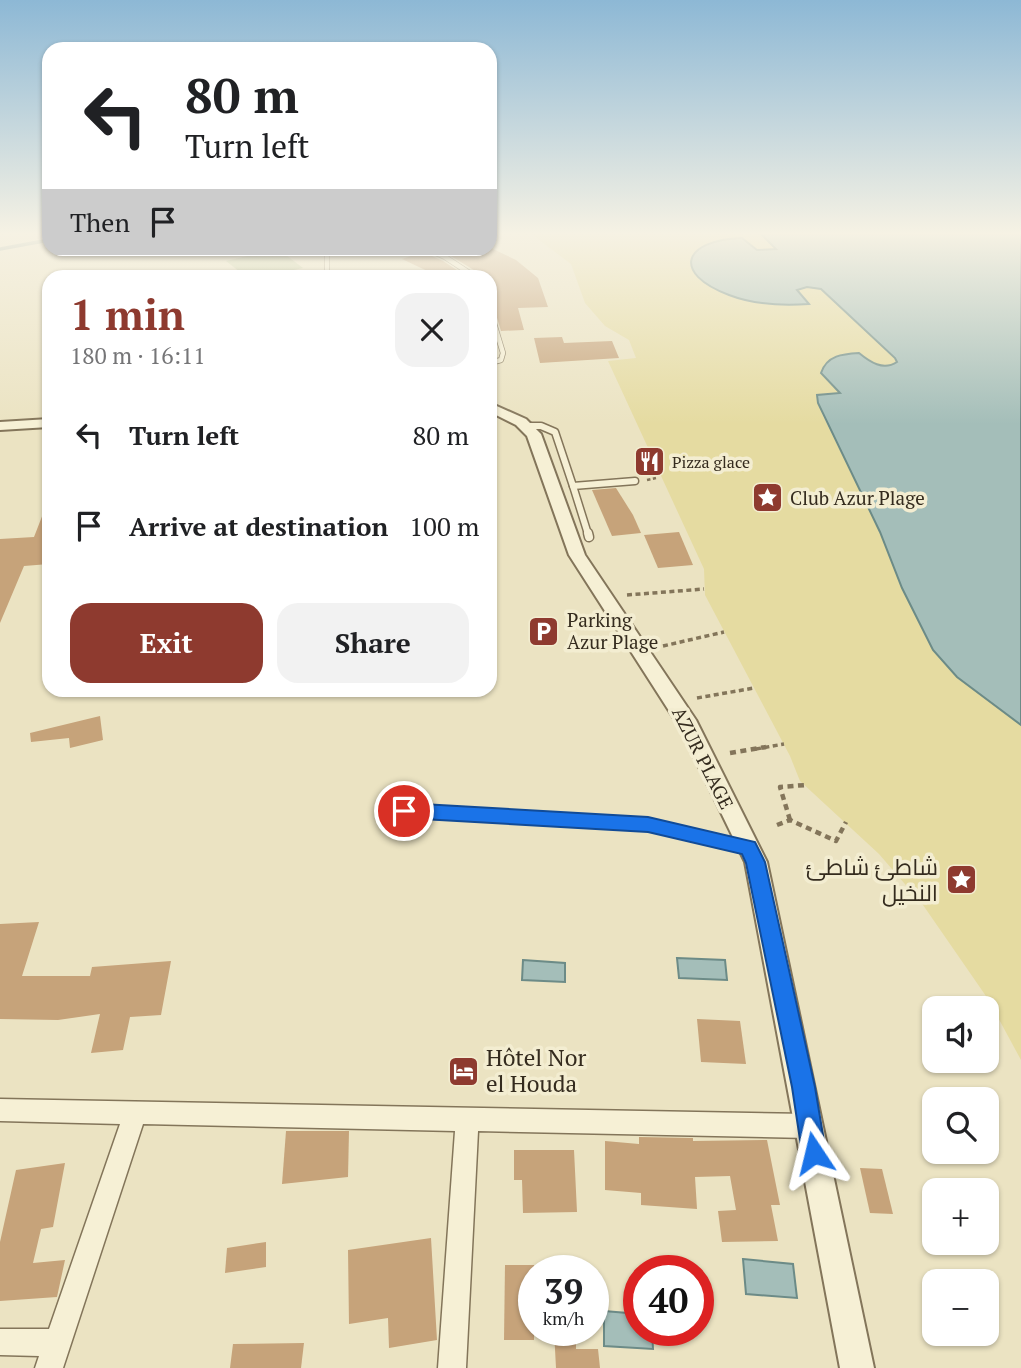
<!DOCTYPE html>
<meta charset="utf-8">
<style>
body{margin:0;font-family:"PT Serif",Cairo,serif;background:#f2f2f2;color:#202124;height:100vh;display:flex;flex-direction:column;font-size:26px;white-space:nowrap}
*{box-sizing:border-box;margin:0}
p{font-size:23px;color:#757577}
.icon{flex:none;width:38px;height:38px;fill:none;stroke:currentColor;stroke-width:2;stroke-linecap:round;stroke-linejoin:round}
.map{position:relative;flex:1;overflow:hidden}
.side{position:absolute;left:42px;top:270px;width:455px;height:427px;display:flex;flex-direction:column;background:#fff;border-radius:21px;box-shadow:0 2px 5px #0004}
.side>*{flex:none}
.hud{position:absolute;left:42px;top:42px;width:455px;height:214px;border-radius:21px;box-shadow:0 2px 5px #0004;background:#fff;color:#202124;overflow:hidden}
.tools{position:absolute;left:922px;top:996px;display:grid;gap:14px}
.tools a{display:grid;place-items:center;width:77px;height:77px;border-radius:14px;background:#fff;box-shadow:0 2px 5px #0004;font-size:35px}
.speed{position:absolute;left:518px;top:1255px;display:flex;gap:14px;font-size:35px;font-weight:700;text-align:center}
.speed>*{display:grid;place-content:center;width:91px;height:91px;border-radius:50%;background:#fff;box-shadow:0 2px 5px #0004;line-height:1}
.speed small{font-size:18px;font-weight:400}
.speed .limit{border:10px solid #d22;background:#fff;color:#111}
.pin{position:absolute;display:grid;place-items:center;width:60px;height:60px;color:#fff;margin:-30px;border:4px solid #fff;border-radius:50%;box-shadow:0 2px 7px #0007}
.me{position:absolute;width:77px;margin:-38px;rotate:350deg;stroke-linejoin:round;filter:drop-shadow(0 0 5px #0008)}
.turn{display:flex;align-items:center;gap:24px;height:147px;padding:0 28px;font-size:32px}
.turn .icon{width:91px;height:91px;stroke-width:2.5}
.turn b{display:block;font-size:49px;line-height:60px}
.then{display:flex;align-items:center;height:66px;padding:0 28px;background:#0003;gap:14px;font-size:26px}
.round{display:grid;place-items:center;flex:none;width:74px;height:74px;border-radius:21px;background:#f2f2f2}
.head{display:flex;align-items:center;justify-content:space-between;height:119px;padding:0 28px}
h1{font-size:42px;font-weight:600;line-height:52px;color:#8e3a2f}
.action{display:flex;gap:14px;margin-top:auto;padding:14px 28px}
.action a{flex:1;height:80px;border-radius:21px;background:#8e3a2f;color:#fff;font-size:28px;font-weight:600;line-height:80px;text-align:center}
.action a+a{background:#f2f2f2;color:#202124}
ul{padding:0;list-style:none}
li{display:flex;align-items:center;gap:21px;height:91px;padding:0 28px}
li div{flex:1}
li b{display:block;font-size:26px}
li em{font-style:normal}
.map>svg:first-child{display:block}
</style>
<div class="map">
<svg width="1021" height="1368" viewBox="0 0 1021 1368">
<rect width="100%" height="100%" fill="#ebe3c2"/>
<path fill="#bcc897" d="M278 249 303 268 266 276H245L226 261Z"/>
<path fill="#e5dba1" d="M530 233H760L776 249 757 250 742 238 714 241 730 296 768 304H808L797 290 807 287 821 289 895 358 897 362 894 365H877L859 353 840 393 817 396 822 414 880 532 902 589 957 677 1021 725V1060L988 999 923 905 879 854 800 781 790 756 705 595 704 569 608 361 636 358 629 340 605 326 585 303 571 264Z"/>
<g fill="#a4beb9" stroke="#6c8b87" stroke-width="2">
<path d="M760 233H1021V725L957 677 933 650 902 588 880 532 818 403 817 395 840 393 821 373C827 355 843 354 859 353 870 362 883 371 897 362L895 358 821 289 807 287 797 290 809 304C782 306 755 305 729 295 671 273 683 240 742 238L757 250 776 249Z"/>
<path d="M677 958 725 960 727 980 679 978Z"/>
<path d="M523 960 565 963V982L522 980Z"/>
<path d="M743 1259 793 1264 797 1298 746 1294Z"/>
<path d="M604 1311 639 1314V1330H652L653 1349 604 1346Z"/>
</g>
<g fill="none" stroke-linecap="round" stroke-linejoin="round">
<path stroke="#6c8b87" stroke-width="3.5" d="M0 249 49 240"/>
</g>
<g fill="#c6a37a">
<path d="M438 248 461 251 491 248 516 260 538 278 548 307 518 308 524 330 501 331 492 301H490V276H479L477 272Z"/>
<path d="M423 252 443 261 466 276H438L402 259Z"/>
<path d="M562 337 564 343 612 341 619 358 540 363 534 338Z"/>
<path d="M616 488 633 515 641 533 612 536 592 490Z"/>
<path d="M48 501 49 564 24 566 0 623V539L34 537Z"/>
<path d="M679 532 693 565 658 568 644 535Z"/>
<path d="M100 716 103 740 70 748 69 738 31 742 30 733Z"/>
<path d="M39 922 22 976H90L92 967 171 961 161 1015 130 1017 123 1050 91 1053 100 1014 58 1020 0 1019V924Z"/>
<path d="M697 1019 740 1021 746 1064 701 1062Z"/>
<path d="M286 1131H349L348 1177 282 1184Z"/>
<path d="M639 1137 693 1138V1141L767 1140 780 1205H771L778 1241 722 1242 718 1211 736 1210 730 1176 695 1177 697 1209 641 1205V1193L605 1190V1141L639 1144Z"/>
<path d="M514 1150H574L577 1212 523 1213 522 1180H514Z"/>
<path d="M65 1163 53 1227 41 1229 33 1263 65 1260 57 1297 0 1301V1242L16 1170Z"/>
<path d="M860 1168 882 1169 893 1214 870 1213Z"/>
<path d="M431 1238 437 1340 389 1348 388 1318 349 1324 348 1250Z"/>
<path d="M266 1242V1267L225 1273 227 1248Z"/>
<path d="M505 1265H534V1340H504Z"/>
<path d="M554 1330H576V1349H598L600 1368H556Z"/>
<path d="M304 1343 301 1368H230L233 1344Z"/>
</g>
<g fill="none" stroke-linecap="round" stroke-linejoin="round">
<defs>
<g id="service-far3">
<path d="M327 248V276"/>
<path d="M425 248 445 257 474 276"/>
<path d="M490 310 503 353 501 360 490 363"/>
</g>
<g id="service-far2">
<path d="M527 426H541L555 432 573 486 635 481"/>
<path d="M573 486 588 534"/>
</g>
<path id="service-far1" d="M588 533 589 537"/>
<path id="service" d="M404 811 648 825 745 847"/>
<path id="minor" d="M0 1099 808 1114 816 1118 820 1126 816 1134 808 1138 478 1131 466 1368H438L455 1131 143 1124 63 1368H35L39 1356 0 1355V1329H49L120 1124 0 1121Z"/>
<g id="tertiary">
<path d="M490 403 526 419 541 434 585 555 696 720 767 862 874 1368H840L745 862 680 728 569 555 527 436 516 425 490 412Z"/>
<path d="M49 419V427L0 430V422Z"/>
</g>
</defs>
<use href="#service-far3" stroke="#83755a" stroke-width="6"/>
<use href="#service-far2" stroke="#83755a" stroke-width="9"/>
<use href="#service-far1" stroke="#83755a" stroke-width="11"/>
<use href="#service" stroke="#83755a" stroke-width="13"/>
<use href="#minor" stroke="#83755a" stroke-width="3"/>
<use href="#tertiary" stroke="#83755a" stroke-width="4"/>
<path stroke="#83755a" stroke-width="2.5" stroke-dasharray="3.5 2.5" stroke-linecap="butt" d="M647 480 656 478"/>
<g stroke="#83755a" stroke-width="3.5" stroke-dasharray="5 3.5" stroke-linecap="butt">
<path d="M627 595 704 589"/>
<path d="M663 646 724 632"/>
<path d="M697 698 754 688"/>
<path d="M756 749 784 744"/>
</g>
<g stroke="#83755a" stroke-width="4.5" stroke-dasharray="6 4.5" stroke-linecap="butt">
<path d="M730 753 766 747"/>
<path d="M790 820 780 787 806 785"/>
<path d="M777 825 790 820 836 841 846 822"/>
</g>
<use href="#service-far3" stroke="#f6f0d5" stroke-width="4.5"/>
<use href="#service-far2" stroke="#f6f0d5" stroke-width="6"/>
<use href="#service-far1" stroke="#f6f0d5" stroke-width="8"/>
<use href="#service" stroke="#f6f0d5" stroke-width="10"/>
<use href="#minor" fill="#f6f0d5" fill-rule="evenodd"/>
<use href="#tertiary" fill="#f6f0d5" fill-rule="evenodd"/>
</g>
<linearGradient id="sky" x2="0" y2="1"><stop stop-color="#8db8d5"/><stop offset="0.55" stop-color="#f6f2e4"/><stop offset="1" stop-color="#f6f2e4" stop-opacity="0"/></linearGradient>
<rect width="1021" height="424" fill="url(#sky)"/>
<path fill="#1a73e8" stroke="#114b97" stroke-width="2" d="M404 803 648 817 755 842 765 862 815 1087 826 1153 822 1162 814 1165 805 1162 802 1153 792 1087 746 863 742 854 648 832 404 818 398 816 395 811 398 805Z"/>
<defs>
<symbol id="restaurant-square" viewBox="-11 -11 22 22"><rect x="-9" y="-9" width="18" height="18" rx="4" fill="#8e3a2f" stroke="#f3edd1"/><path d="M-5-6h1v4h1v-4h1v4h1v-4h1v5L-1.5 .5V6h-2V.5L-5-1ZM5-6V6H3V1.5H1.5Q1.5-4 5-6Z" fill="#fff"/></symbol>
<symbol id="sight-square" viewBox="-11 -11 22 22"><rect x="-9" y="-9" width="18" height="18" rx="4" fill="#8e3a2f" stroke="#f3edd1"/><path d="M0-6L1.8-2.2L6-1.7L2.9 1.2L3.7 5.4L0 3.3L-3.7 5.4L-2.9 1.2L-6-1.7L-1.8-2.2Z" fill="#fff"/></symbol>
<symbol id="parking-square" viewBox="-11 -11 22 22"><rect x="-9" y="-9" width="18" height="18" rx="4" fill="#8e3a2f" stroke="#f3edd1"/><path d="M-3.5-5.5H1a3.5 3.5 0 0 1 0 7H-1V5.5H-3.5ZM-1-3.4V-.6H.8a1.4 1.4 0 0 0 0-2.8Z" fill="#fff"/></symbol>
<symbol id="hotel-square" viewBox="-11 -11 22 22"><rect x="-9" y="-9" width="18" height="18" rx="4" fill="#8e3a2f" stroke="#f3edd1"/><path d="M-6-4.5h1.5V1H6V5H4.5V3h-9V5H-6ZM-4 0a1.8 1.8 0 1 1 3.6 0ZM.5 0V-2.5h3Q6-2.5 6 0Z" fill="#fff"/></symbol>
</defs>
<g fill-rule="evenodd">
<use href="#restaurant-square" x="632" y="444" width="35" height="35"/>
<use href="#sight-square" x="750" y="480" width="35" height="35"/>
<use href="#parking-square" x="526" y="614" width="35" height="35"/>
<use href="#sight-square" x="944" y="862" width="35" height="35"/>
<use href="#hotel-square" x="446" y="1054" width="35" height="35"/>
</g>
<g text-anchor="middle" stroke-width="7" stroke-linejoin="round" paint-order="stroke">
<g font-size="16" fill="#342b1e" stroke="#f3edd1" text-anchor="start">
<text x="672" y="468">Pizza glace</text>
</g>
<g font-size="19" fill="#342b1e" stroke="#f3edd1" text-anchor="start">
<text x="790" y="505">Club Azur Plage</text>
<text x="567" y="627">Parking<tspan x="567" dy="22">Azur Plage</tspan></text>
</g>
<g font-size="19" fill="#342b1e" stroke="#f3edd1">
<text transform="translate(703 758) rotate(63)" y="7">AZUR PLAGE</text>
</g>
<g font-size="23" fill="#342b1e" stroke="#f3edd1" text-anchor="end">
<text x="938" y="875">شاطئ شاطئ<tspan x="938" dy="26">النخيل</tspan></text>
<text x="486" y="1066" text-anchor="start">Hôtel Nor<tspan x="486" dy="26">el Houda</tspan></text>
</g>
</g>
</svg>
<div class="tools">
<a><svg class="icon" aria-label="sound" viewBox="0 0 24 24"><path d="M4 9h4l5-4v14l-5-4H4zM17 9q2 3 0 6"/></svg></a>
<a><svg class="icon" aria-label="search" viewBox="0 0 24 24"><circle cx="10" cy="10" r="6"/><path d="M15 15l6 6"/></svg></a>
<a>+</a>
<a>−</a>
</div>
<div class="speed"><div>39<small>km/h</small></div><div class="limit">40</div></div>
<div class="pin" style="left:404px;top:811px;background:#d93025"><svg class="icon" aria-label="arrive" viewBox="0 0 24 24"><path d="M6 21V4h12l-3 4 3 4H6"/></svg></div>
<svg class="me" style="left:814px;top:1153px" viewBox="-20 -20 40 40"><path d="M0-17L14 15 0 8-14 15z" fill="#1a73e8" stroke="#fff" stroke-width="4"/></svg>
<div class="hud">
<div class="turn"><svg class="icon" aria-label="left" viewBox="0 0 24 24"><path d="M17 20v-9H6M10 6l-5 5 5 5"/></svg><div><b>80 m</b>Turn left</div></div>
<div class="then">Then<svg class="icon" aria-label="arrive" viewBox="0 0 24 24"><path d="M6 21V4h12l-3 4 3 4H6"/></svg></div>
</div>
<section class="side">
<div class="head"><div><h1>1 min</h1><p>180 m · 16:11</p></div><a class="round"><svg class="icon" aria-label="close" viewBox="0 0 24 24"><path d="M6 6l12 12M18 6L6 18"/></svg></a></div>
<ul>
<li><svg class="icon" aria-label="left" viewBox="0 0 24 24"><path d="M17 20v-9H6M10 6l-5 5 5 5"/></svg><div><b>Turn left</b></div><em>80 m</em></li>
<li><svg class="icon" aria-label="arrive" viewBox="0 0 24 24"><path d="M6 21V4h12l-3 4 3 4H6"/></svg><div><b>Arrive at destination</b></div><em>100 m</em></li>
</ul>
<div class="action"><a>Exit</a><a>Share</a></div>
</section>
</div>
